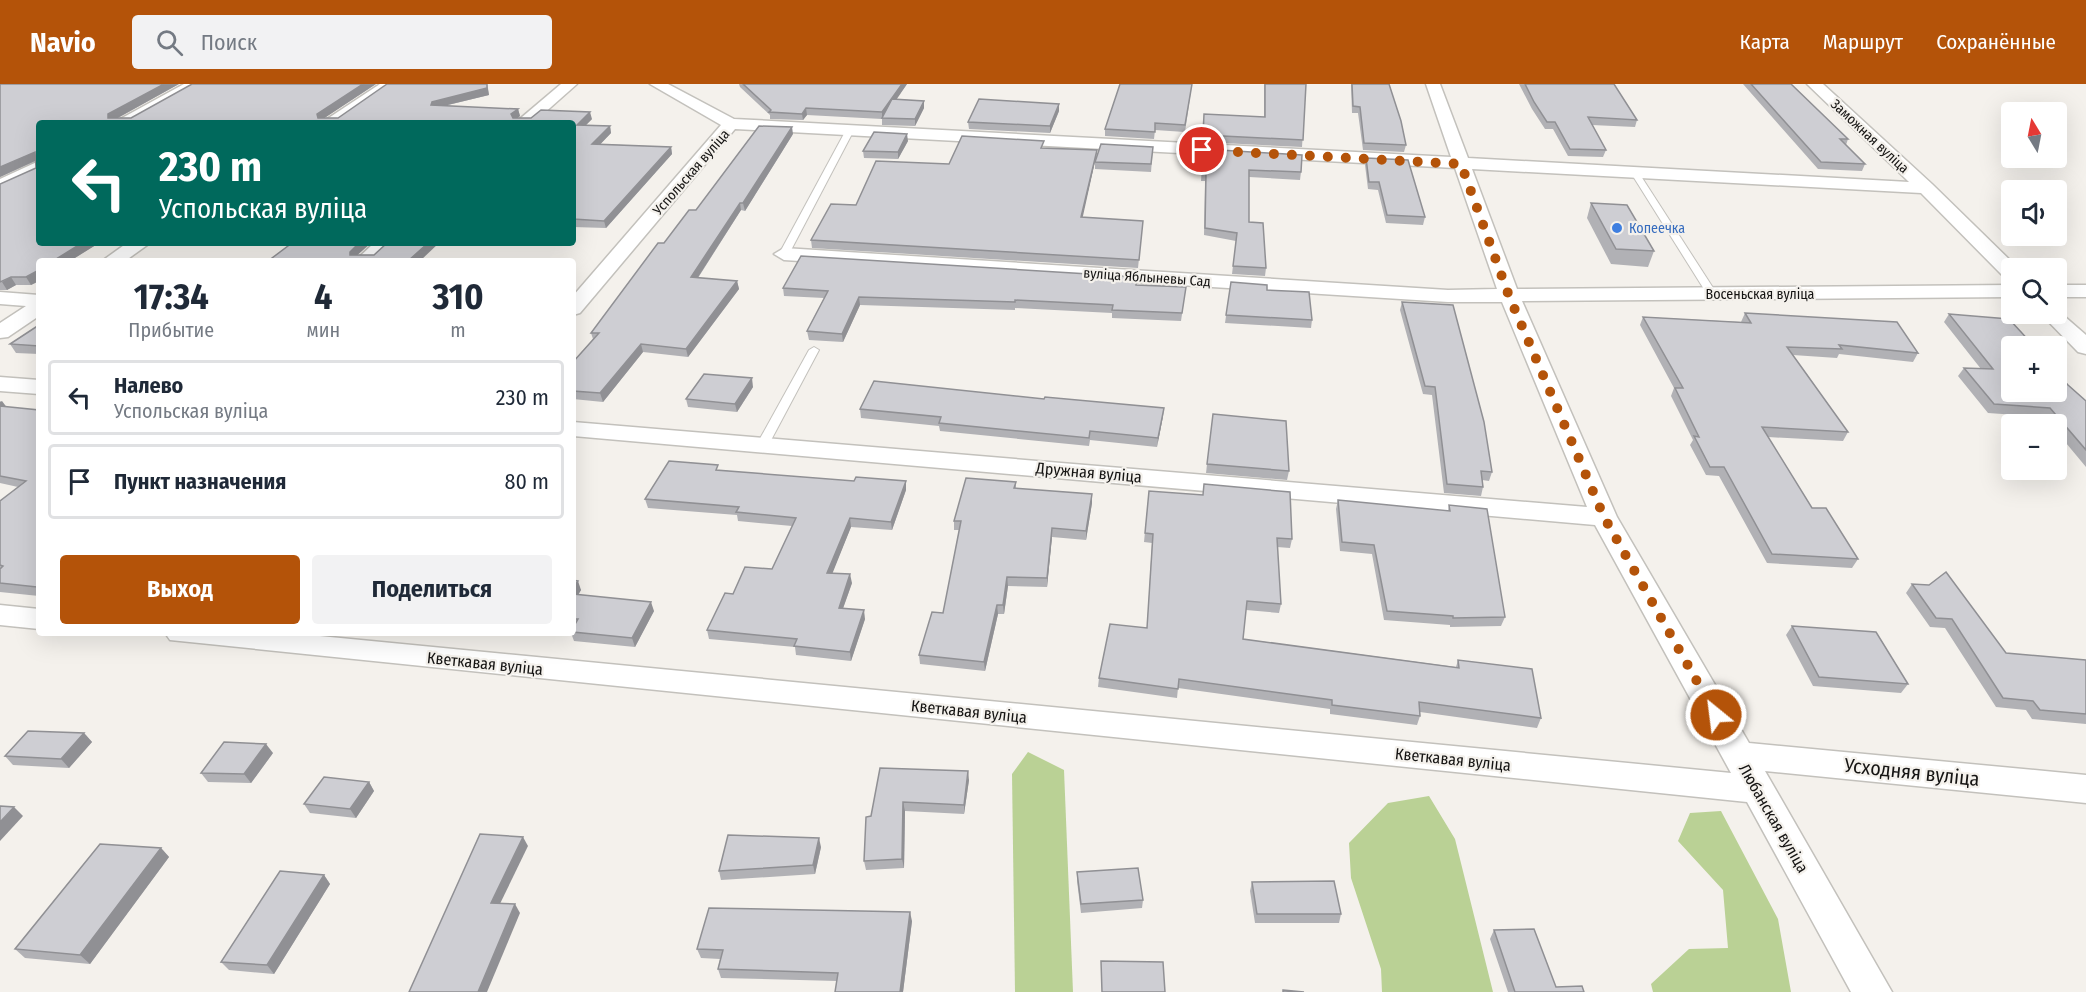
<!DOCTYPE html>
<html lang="ru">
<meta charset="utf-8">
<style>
body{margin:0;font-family:"Fira Sans Condensed",sans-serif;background:#f2f2f3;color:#1f2937;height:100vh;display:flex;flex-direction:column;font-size:22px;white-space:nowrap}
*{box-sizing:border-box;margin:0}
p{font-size:20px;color:#747a83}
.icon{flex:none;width:33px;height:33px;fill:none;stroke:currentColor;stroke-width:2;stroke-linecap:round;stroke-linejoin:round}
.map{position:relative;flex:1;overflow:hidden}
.drawer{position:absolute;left:36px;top:174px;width:540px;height:378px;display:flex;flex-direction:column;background:#fff;border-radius:6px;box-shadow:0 6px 24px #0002}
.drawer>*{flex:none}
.banner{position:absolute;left:36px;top:36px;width:540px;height:126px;border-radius:6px;box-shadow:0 6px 24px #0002;background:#00695c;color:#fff;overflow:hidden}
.needle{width:39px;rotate:350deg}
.controls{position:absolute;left:2001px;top:18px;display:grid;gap:12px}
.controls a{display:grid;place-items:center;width:66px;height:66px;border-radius:6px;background:#fff;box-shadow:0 6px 24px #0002;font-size:30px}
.pin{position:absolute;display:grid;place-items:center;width:51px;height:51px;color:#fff;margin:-26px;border:3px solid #fff;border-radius:50%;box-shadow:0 2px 6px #0007}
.me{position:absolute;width:66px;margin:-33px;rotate:331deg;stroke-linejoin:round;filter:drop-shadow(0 0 4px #0008)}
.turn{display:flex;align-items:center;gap:21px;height:126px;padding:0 24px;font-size:27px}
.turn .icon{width:78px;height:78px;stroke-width:2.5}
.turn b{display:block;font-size:42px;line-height:51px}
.eta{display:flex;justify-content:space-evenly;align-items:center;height:102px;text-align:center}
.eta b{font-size:36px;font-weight:700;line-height:42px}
.primary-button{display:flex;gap:12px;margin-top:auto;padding:12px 24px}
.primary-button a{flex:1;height:69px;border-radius:6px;background:#b45309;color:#fff;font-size:24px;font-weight:700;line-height:69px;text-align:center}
.primary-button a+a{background:#f2f2f3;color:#1f2937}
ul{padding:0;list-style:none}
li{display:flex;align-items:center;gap:18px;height:75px;margin:0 12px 9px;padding:0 12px;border:3px solid #e0e1e3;border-radius:6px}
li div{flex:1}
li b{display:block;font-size:22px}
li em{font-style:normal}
header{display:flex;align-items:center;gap:36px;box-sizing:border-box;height:84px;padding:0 30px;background:#b45309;color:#fff}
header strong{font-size:28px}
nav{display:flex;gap:33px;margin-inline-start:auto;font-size:21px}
.search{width:420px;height:54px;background:#f2f2f3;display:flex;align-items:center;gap:15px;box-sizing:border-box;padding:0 21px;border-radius:6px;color:#747a83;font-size:22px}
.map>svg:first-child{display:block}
</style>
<header>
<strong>Navio</strong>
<div class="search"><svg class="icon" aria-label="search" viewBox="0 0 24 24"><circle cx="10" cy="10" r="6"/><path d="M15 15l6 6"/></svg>Поиск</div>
<nav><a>Карта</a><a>Маршрут</a><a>Сохранённые</a></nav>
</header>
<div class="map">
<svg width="2086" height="908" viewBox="0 0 2086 908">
<rect width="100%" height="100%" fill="#f4f1ec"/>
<g fill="#bad195">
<path d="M1028 668 1064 686 1073 908H1015L1012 690Z"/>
<path d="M1429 712 1455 755 1493 908H1382L1381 885 1351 794 1349 759 1388 719Z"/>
<path d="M1721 727 1778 835 1791 908H1653L1651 900 1689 865 1728 864 1723 806 1678 757 1690 729Z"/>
</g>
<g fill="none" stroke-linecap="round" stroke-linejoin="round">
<defs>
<g id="lane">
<path d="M846 46 853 48 789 170 781 172 779 170Z"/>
<path d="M1632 87 1639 89 1717 210 1716 212 1712 213 1707 210 1631 89Z"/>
<path d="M814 263 819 266 769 360 763 364 759 363 757 360 809 266Z"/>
</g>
<g id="street">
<path d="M184 0H202L133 39H113Z"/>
<path d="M380 0H397L340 39H321Z"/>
<path d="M561 0H577L533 39H515Z"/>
<path d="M650 0H668L734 35 1451 73 1426 0H1440L1468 74 1909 98 1807 0H1823L1932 100 2018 184H2012V196L2005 194 1921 109 1472 85 1517 205 2012 201V213L1522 217 1617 433 1749 659 2086 691V719L1765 687 1892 908H1851L1747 718 170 556 165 549H289L1731 689 1595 441 573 352V338L1587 423 1502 218H1448L784 176 774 170 784 164 1448 206 1497 205 1455 84 735 45 580 229 573 231V212L721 41Z"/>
<path d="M39 77V89L0 107V95Z"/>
<path d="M127 159H150L125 177H102Z"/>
<path d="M374 159H395L376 177H355Z"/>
<rect x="2056" y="201" width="30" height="12"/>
<path d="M0 208 39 211V232L8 253 0 254V239L26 222 0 220Z"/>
<path d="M2056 225 2086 251V270L2078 268 2041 230H2056Z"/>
<path d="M0 293 39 296V310L0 307Z"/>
<path d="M0 521 39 525V545L0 541Z"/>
</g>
</defs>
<use href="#lane" stroke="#c3c1bc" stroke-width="2"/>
<use href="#street" stroke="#c3c1bc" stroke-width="3"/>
<use href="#lane" fill="#fff" fill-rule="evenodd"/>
<use href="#street" fill="#fff" fill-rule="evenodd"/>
</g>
<g fill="#b1b1b5">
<path d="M0 0H179L118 34H131L192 0H376L324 34H338L488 4 489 11 444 22 518 25 520 32 517 34 592 35 586 41 610 42 611 49 600 60 671 63 672 70 606 144 573 143V39H39V159H99L70 177H39V197L31 201H16L7 206H0V100L36 84V77L0 93Z"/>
<path d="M739 0H907L896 15 924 17V24L915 42 882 41V35L807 31 803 36 770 35V31L740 3Z"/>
<path d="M1120 0H1192L1185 48 1155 46 1154 55 1105 52V45Z"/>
<path d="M1264 0H1306L1302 63 1202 58 1203 37 1264 33Z"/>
<path d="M1351 0H1389L1406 61 1404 68 1363 66 1358 29H1352Z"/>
<path d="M1519 0H1614L1637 36 1635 43 1592 41 1606 66 1603 73 1568 72 1553 45H1545L1532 25Z"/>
<path d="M1743 0H1791L1848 55 1846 61 1865 80 1862 87 1818 85Z"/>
<path d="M1059 27 1050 49 969 45 968 38Z"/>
<path d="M793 50 745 127 741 126 698 194 737 197 739 205 688 273 643 268 603 318 573 315V278L593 255 591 249 696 126Z"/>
<path d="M908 57 898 75 864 74 863 67Z"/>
<path d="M1153 63 1151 88 1095 85V78Z"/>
<path d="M1044 64 1097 66 1096 73 1082 133 1143 137 1138 184 812 164 811 156 949 80Z"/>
<path d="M1203 65 1301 88 1300 96 1249 93V138L1266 184 1265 192 1232 190 1236 157 1204 151 1205 97H1201Z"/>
<path d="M1366 74 1425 133 1423 141 1386 139 1378 106 1368 105 1365 81Z"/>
<path d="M1591 119 1654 167 1648 183 1611 180 1587 134Z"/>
<path d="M1231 198 1267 206 1312 236 1311 244 1225 239Z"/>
<path d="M1136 201 1186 203 1181 237 1112 234V229L1015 224V226L860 221 843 258 809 256 807 247 824 214 784 212 783 204Z"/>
<path d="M1402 218 1492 388 1489 397 1482 396 1483 403 1481 412 1444 409 1432 311 1423 310 1400 226Z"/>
<path d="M1745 229 1918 269 1913 278 1839 270 1837 274 1793 271 1848 348 1843 357 1768 353 1812 424 1858 475 1852 484 1767 479 1719 392 1706 391 1690 361 1693 356 1671 312 1674 304 1640 241 1643 233 1741 238Z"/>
<path d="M1949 230 2068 301 2086 317V383L2056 347V340H2051L2045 333 1988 329 1958 292 1964 284 1981 285 1944 238Z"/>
<path d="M39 241V270L16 269 10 260Z"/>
<path d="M753 303 737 328 688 323 686 315Z"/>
<path d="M0 317 6 323 39 326V512L0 508V417L18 403 0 399Z"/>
<path d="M860 325 1163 332 1157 363 1090 356 1089 362 940 347 939 342 861 334Z"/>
<path d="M1213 330 1289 387 1287 396 1206 389Z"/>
<path d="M720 386 906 406 892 446 851 443 832 489 852 499 843 524 865 535 851 577 796 571 795 563 709 555 707 546 733 510 772 485 792 442 738 437 737 431 648 424 645 415Z"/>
<path d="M1016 398V404L1092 419 1086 456 1052 453 1047 503 1008 502 1004 530H998L985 587 920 580 919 571 943 529 959 446H954V437Z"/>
<path d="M1149 407 1292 455 1290 464 1277 463 1281 520 1279 529 1246 526 1243 555 1456 583 1458 576 1541 634 1537 644 1420 628V632L1417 641 1330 630V625L1178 604 1177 614 1098 603 1099 594 1147 544 1152 459 1144 458Z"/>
<path d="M1338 416 1448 427 1449 421 1505 533 1501 542 1450 543V541L1384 536 1372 470 1340 467 1336 425Z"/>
<path d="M573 496 581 506 578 511 654 527 635 563 574 557 571 549H573Z"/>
<path d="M1912 500 2006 569 2086 576V640L2032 635 2026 626 1996 623 1945 544 1930 543 1906 509Z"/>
<path d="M1792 542 1908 600 1901 609 1813 602 1786 551Z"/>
<path d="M84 649 92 658 69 684 13 681 5 672Z"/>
<path d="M273 669 251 699 208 698 201 689Z"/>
<path d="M880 684 969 696 964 730 905 727 904 784 866 786 864 777Z"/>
<path d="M369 698 374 707 356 734 310 729 304 720Z"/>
<path d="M821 763 815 790 721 796 719 787Z"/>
<path d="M161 764 169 773 90 880 25 874 15 865Z"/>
<path d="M1077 788 1143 816 1142 824 1081 829 1077 797Z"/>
<path d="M324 791 330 800 274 890 229 886 221 878Z"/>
<path d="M1252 798 1341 830 1339 839H1255L1250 807Z"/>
<path d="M912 837 903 908H835L837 897 721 894 718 885 720 875 701 874 697 865Z"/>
<path d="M1494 846 1556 903 1584 908H1508L1490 855Z"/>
</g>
<g fill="#909094">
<path d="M164 0H179L112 37 108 34V30Z"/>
<path d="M363 0H376L320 37 317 30Z"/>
<path d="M487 0 489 11 435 24 431 21 432 18Z"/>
<path d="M902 0H907L884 34H882V28Z"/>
<path d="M924 17V24L915 42V35Z"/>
<path d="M1059 20V27L1050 49V42Z"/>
<path d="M806 24 807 31 803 36 802 30Z"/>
<path d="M518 25 520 32 514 37 511 30Z"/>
<path d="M590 28 592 35 579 48 577 41Z"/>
<path d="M610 42 611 49 594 67 592 60Z"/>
<path d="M792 43 793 50 745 127 743 119Z"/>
<path d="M907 50 908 57 898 75V68Z"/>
<path d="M671 63 672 70 606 144 604 137Z"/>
<path d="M1097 66 1096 73 1081 141V133Z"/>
<path d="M35 68 39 75 0 93V83Z"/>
<path d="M740 119 741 126 693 201 691 193Z"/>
<path d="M82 159H99L70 177H53Z"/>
<path d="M359 159H371L353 175 350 171V168Z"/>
<path d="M428 159H439L420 177H408Z"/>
<path d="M39 186V197L31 201 26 193Z"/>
<path d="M11 193 16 201 7 206 2 198Z"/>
<path d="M737 197 739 205 688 273 686 265Z"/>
<path d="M859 213 860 221 843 258 842 250Z"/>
<path d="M641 260 643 268 603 318 600 309Z"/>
<path d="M752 294 753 303 737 328 735 320Z"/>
<path d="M2 317 8 325 0 328V318Z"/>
<path d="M1164 324 1163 332 1157 363 1158 354Z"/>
<path d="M906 397V406L892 446 891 438Z"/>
<path d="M1092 410V419L1086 456V447Z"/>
<path d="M850 434 851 443 829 498 827 489Z"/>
<path d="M1052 444V453L1047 503V494Z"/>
<path d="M850 490 852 499 840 533 839 524Z"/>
<path d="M1007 493 1008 502 1004 530 1003 521Z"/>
<path d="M578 497 581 506 573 519V504Z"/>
<path d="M651 518 654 527 635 563 632 554Z"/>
<path d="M997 521 998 530 985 587 984 578Z"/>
<path d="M864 526 865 535 851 577 850 568Z"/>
<path d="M84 649 92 658 69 684 61 675Z"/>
<path d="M266 660 273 669 251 699 244 690Z"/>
<path d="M968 687 969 696 964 730V721Z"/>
<path d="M369 698 374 707 356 734 350 725Z"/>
<path d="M903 718 905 727 904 784 902 775Z"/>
<path d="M14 723 23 732 0 757V738Z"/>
<path d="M523 753 528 762 496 828 491 819Z"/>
<path d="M819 754 821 763 815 790 813 781Z"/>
<path d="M161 764 169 773 90 880 80 871Z"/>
<path d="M324 791 330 800 274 890 267 881Z"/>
<path d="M515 820 520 829 487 908H478Z"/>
<path d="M910 828 912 837 903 908H900Z"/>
</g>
<g fill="#ceced3" stroke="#909094" stroke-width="1.5">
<path d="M0 0H164L108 30V34H131L192 0H363L317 30 318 34H338L387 0H487V4L432 18 431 21 518 25 511 30 513 34H531L541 26 590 28 577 41 610 42 592 60 671 63 604 137 573 135V39H39V159H82L53 177H39V186L26 193H11L0 198V100L36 84 35 68 0 83Z"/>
<path d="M743 0H902L882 28 806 24 802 30 769 28 771 26Z"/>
<path d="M1120 0H1192L1185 41 1155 39V48L1105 45Z"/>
<path d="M1265 0H1306L1303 56 1203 51 1204 30 1265 33Z"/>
<path d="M1352 0H1389L1401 37 1406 61 1364 59 1360 23 1353 22Z"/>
<path d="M1525 0H1614L1637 36 1588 33 1606 66 1570 65 1555 38H1547L1534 18Z"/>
<path d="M1751 0H1791L1848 55H1840L1865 80 1821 78Z"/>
<path d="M892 15 924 17 915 35 882 34Z"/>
<path d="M979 15 1059 20 1050 42 968 38Z"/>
<path d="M759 42 792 43 743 119H740L691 193 737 197 686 265 641 260 600 309 573 307V278L599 249H591L658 159H664L689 126H696Z"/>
<path d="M874 48 907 50 898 68 863 67Z"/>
<path d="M962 52 1044 57 1041 64 1097 66 1081 133 1143 137 1139 176 811 156 831 120 856 121 876 77 949 80Z"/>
<path d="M1101 60 1153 63 1151 80 1095 78Z"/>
<path d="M1203 65 1302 71 1301 88 1249 86V138L1263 139 1266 184 1233 182 1237 149 1205 144 1206 89H1202Z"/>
<path d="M1366 74 1408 76 1425 133 1387 131 1379 98H1369Z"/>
<path d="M1591 119 1627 121 1654 167 1616 165Z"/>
<path d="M292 159H359L350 168V171H374L387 159H428L408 177H268Z"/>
<path d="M801 172 1137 193 1136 201 1186 203 1182 229 1112 226 1113 221 1015 216V218L859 213 842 250 807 247 828 207 783 204Z"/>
<path d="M1231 198 1267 201V206L1309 208 1312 236 1226 231Z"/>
<path d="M1402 218 1453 221 1484 338 1492 388 1481 387 1483 403 1447 400 1435 303 1425 302Z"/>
<path d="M1745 229 1897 238 1918 269 1839 261 1842 265 1787 263 1848 348 1762 343 1812 424H1826L1858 475 1772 470 1724 383H1710L1694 352 1699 353 1675 304H1683L1643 233 1751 239Z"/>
<path d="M1949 230 2009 235 2034 262H2012V308H2056V288L2068 301 2086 317V366L2050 324 1994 320 1964 284 1993 285Z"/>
<path d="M39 241V262L10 260Z"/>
<path d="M704 290 752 294 735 320 686 315Z"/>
<path d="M874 297 1044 315 1045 313 1164 324 1158 354 1090 347 1089 354 939 339 941 333 860 325Z"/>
<path d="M0 322 39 326V502L37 503 0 499V485L3 482 0 481V417L26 397 0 392Z"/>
<path d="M1213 330 1286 337 1289 387 1207 380Z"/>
<path d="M669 377 718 381 716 386 854 397 856 393 906 397 891 438 850 434 827 489 850 490 839 524 864 526 850 568 794 562 797 555 707 546 725 509 733 510 745 483 772 485 796 434 736 428 739 423 645 415Z"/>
<path d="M966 394 1016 398 1014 404 1092 410 1086 447 1052 444 1047 494 1007 493 1003 521H997L984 578 919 571 932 528 943 529 961 437H954Z"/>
<path d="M1204 400 1290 408 1292 455 1277 454 1281 520 1247 517 1243 555 1459 584 1458 576 1532 585 1541 634 1419 618 1420 632 1332 621V616L1179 595 1178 605 1099 594 1110 540 1147 544 1153 450 1145 449 1149 407 1203 411Z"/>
<path d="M1338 416 1450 427 1449 421 1487 425 1505 533 1453 534V532L1387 527 1374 461 1342 458Z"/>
<path d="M1946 488 2006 569 2086 576V630L2040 626 2033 617 2003 614 1952 535 1936 534 1912 500 1929 501Z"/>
<path d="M573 496 578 497 573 504Z"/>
<path d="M573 510 651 518 632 554 573 548V544L578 535H573Z"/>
<path d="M1792 542 1876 548 1908 600 1819 593Z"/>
<path d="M28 647 84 649 61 675 5 672Z"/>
<path d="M224 658 266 660 244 690 201 689Z"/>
<path d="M880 684 968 687 964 721 903 718 902 775 864 777 866 733 871 732Z"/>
<path d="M324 693 369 698 350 725 304 720Z"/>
<path d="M0 722 14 723 0 738Z"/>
<path d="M480 750 523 753 491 819 515 820 478 908H409Z"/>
<path d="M728 751 819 754 813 781 719 787Z"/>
<path d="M100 760 161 764 80 871 15 865Z"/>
<path d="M1138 784 1143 816 1081 820 1077 788Z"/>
<path d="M280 787 324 791 267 881 221 878Z"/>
<path d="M1334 797 1341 830H1257L1252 798Z"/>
<path d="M709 824 910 828 900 908H835L838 889 718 885 723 866 697 865Z"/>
<path d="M1534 845 1556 903 1582 902 1584 908H1515L1494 846Z"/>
<path d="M1101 877 1163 878 1165 908H1102Z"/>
<path d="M1283 906 1304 908H1283Z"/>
</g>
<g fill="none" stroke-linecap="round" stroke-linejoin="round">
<path stroke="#b45309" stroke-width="10" stroke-dasharray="0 18" d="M1202 66 1461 80 1509 212 1604 433 1716 631"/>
</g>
<circle fill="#3f7fe0" stroke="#f4f1ec" stroke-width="2" cx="1617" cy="144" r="6"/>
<g text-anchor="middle" stroke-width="4.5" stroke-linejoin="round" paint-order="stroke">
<g font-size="14" fill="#151413" stroke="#f4f1ec">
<text transform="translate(1870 52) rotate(43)" y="5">Заможная вуліца</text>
<text transform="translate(691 88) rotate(-49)" y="5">Успольская вуліца</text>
<text transform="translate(1147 193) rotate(4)" y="5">вуліца Яблыневы Сад</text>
<text x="1760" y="215">Восеньская вуліца</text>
</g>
<g font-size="14" fill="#366cbe" stroke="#f4f1ec" text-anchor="start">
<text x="1629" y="149">Копеечка</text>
</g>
<g font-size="16" fill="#151413" stroke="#f4f1ec">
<text transform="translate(1089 388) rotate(5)" y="6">Дружная вуліца</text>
<text transform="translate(485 579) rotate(6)" y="6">Кветкавая вуліца</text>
<text transform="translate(969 627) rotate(6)" y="6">Кветкавая вуліца</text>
<text transform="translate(1453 675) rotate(6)" y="6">Кветкавая вуліца</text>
<text transform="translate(1774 734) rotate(60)" y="6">Любанская вуліца</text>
</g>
<g font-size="20" fill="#151413" stroke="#f4f1ec">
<text transform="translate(1912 688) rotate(6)" y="7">Усходняя вуліца</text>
</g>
</g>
</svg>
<div class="controls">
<a><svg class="needle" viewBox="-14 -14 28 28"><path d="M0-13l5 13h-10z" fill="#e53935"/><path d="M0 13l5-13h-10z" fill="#747a83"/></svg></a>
<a><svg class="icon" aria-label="sound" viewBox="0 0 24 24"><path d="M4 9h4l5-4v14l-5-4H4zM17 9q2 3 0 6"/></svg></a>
<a><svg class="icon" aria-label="search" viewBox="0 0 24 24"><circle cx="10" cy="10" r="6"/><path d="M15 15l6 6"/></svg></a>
<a>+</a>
<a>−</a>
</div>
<div class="pin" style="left:1202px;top:66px;background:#d93025"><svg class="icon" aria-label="arrive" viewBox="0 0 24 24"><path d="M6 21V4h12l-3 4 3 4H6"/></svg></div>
<svg class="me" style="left:1716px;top:631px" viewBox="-20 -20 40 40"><circle r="17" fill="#b45309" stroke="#fff" stroke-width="3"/><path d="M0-11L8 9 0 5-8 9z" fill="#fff"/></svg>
<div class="banner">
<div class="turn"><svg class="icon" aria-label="left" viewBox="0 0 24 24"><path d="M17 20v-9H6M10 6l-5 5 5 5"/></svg><div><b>230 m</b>Успольская вуліца</div></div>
</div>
<section class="drawer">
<div class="eta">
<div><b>17:34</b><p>Прибытие</p></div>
<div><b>4</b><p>мин</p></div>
<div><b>310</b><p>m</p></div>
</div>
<ul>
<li><svg class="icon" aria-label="left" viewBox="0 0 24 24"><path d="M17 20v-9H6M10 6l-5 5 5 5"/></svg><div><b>Налево</b><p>Успольская вуліца</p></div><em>230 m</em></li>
<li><svg class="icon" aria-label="arrive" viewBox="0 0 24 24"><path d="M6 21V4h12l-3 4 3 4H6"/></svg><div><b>Пункт назначения</b></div><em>80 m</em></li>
</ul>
<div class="primary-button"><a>Выход</a><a>Поделиться</a></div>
</section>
</div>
